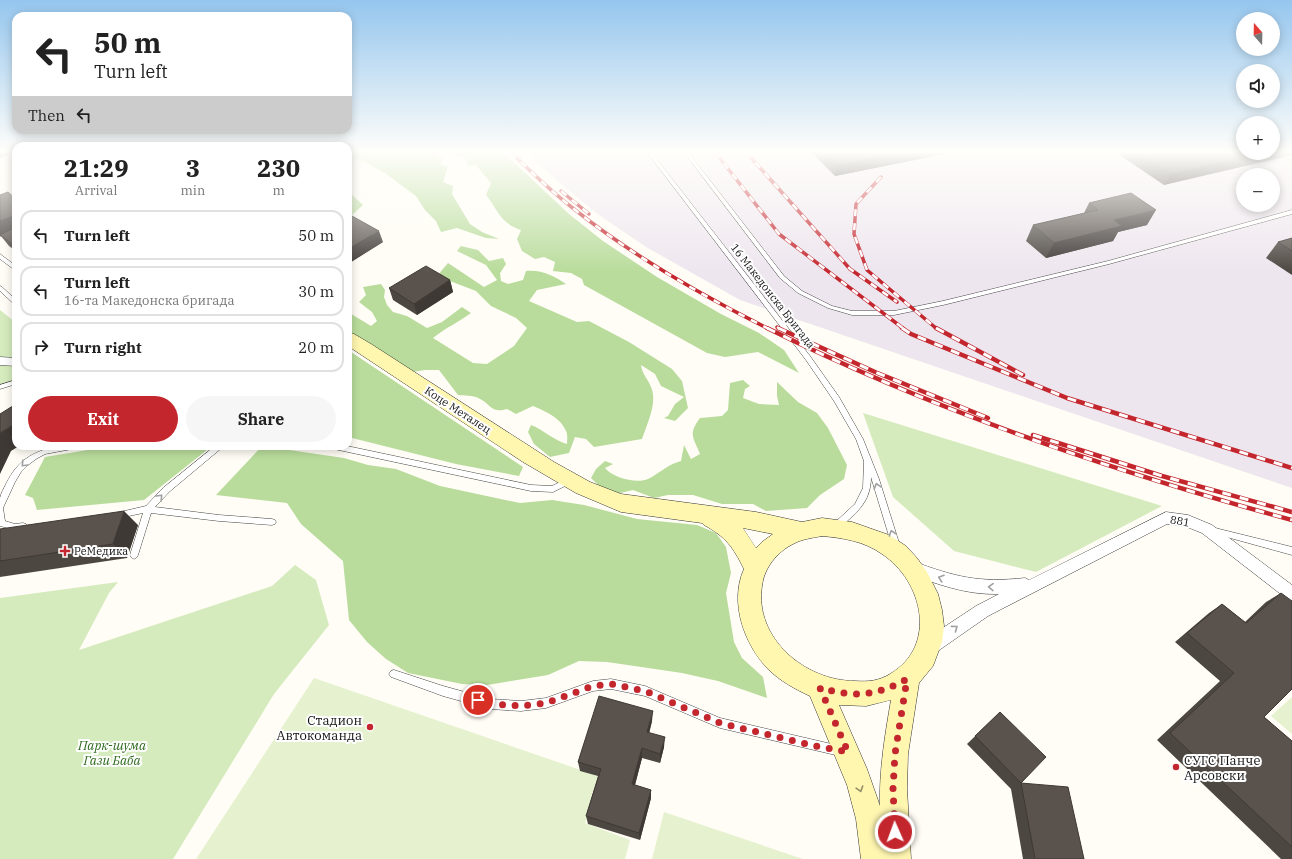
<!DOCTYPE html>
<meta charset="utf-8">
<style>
body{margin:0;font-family:"IBM Plex Serif",serif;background:#f6f6f6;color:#222;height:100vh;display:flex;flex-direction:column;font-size:15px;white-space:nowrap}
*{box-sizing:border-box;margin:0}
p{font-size:13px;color:#767676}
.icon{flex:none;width:22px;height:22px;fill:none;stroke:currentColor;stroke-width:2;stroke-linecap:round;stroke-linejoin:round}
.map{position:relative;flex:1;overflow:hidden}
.panel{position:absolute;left:12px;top:142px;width:340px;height:308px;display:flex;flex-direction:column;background:#fff;border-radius:12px;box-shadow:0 2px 10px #0003}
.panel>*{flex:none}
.banner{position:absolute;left:12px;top:12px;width:340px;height:122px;border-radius:12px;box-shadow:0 2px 10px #0003;background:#fff;color:#222;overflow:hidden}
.needle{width:26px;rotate:340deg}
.tools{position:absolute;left:1236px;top:12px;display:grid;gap:8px}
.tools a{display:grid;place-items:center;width:44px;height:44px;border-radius:50%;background:#fff;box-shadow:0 2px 10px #0003;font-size:20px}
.pin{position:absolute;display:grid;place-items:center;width:34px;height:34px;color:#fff;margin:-17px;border:2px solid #fff;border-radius:50%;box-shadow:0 1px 4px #0007}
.me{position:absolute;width:44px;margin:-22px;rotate:358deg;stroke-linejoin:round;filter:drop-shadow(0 0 3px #0008)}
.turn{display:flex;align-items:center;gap:14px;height:84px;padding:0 16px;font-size:18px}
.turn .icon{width:52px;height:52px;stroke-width:2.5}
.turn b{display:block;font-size:28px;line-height:34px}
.then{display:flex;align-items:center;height:38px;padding:0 16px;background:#0003;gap:8px;font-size:15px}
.eta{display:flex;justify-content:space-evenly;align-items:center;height:68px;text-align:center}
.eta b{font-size:24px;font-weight:700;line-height:28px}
.action{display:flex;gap:8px;margin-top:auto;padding:8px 16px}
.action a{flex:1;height:46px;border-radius:24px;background:#c4262e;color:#fff;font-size:16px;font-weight:700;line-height:46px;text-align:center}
.action a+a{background:#f6f6f6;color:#222}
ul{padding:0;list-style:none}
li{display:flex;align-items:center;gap:12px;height:50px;margin:0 8px 6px;padding:0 8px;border:2px solid #e0e0e0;border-radius:12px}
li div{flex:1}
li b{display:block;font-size:15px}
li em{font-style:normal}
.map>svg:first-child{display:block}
</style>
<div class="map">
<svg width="1292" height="859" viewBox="0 0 1292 859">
<rect width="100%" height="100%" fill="#fffdf5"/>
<path fill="#eee6ef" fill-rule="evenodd" d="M526 152H1292V488L740 300 646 247 599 215 561 184ZM1243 175H1273V205H1243Z"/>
<g fill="#d5ebbd">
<path d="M0 310 16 323V380L0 385Z"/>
<path d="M863 413 1162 506 1036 572 954 551 893 497Z"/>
<path d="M295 565 316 580 329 625 274 694 173 859H0V598L118 582 109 593 79 650 272 586Z"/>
</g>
<g fill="#b9dc9c">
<path d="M348 152H433L436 156 443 159 440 165 448 166 443 182 453 186 452 194 470 224 482 232 499 239 486 238 457 228 441 232 436 221 425 210 416 196 385 173 365 162 348 158Z"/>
<path d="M453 152H503L569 214 603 241 657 277 721 314 759 333 784 350 799 373 758 352 725 357 707 353 584 285 582 279 571 273 553 271 555 262 544 257 535 259 522 251 517 239 521 230C501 224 498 210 486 195L491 183 476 165 468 166 464 156H455Z"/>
<path d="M348 187 350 193 363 205 352 215H348Z"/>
<path d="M461 246 478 250 489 261 503 258 506 264 500 273 501 281 508 284 523 280 526 271C540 269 555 276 566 284L537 290 529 301 577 322 589 321 629 342 672 369 682 381 688 408 675 421 664 418 668 416 675 404 684 397 661 386 655 374 641 365C642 374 648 379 651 387 658 402 647 424 642 439L594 447 586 439 575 437 569 453 550 457 534 444 528 432 531 425C544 430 553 440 567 444 567 440 568 434 566 431 561 418 545 411 533 406L516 414 507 409C490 414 491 403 478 398 473 395 464 396 458 395L439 370H425L412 372 369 346 348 331V312L371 326 377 321 372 312 359 302 366 295 363 287 381 284 385 290 384 297 387 305 393 312 407 316 427 328 442 322 462 307 471 313C459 322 445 328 433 338L473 363 487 364 514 346 527 328 516 318 491 306 476 291 437 276 448 263 484 287 497 280 486 265 457 251Z"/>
<path d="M348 350 523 467 519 476 456 464 348 437Z"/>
<path d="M743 380 750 386 745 389 743 398 759 404 779 405 777 396V382L798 402 817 413 828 428 847 465 844 479 820 495 807 508 766 511 753 504H722L693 495H668L654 498 633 490 616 494 599 486 591 478 596 469 605 461 613 464 605 468C613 478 637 484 648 479 660 473 668 464 681 461L684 445 691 459 700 454C693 437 688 434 700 418L722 416 728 410 730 383Z"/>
<path d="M112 446H212L144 500 37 510 33 498 25 495 45 457Z"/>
<path d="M262 446 344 458 368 465 396 469 440 486 520 503 552 500 584 505 637 519 697 525 716 533 726 547 731 573 726 593 734 642 742 658 763 677 767 698 718 681 682 673 607 662 579 661 548 675 487 685 462 684 408 673 386 659 367 642 349 620 343 561 301 524 287 503 216 495Z"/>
</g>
<g fill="#e6f2cf">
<path d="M314 678 601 777 585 823 630 840 625 859H196Z"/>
<path d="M1292 697V734L1271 716Z"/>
<path d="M664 812 803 859H652Z"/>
</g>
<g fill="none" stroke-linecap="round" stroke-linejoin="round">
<defs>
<g id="lane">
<path d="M647 152H651L810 356 839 397 863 439 879 479 900 546 899 548 896 549 893 548 892 546 871 477C871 503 855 514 838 529L835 530 832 529 831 527 832 525 855 504 863 488 864 461 856 439 834 401 806 360Z"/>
<path d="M684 152H688L784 276 802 291 832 306 852 311H894L943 301 1108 261 1292 210V214L1109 264 943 305 894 315H852L828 308 798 293 780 278Z"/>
<path d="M0 254 16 266V271L0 259Z"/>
<path d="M0 286 2 287 16 300V305L14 304 0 291Z"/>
<path d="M16 380V384L0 389V385Z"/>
<path d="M56 446H76L75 448 72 449 45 454 36 459 28 465 21 472 15 482 3 508 5 521 15 524 23 523 26 524 27 526 26 528 15 530 0 526C0 517 0 507 0 498 1 493 4 488 6 484 18 460 31 453 56 446Z"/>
<path d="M215 446H224L169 492 155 507 219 515 272 519 275 520 276 522 275 524 272 525 219 521 151 513 138 555 137 557 134 559 131 557 130 555 143 513 119 518 116 517 115 515 116 513 146 506 163 488Z"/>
<path d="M330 446H347L531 485 552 486 568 478 571 479 572 481 571 483 553 492 531 491 334 449 331 448Z"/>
<path d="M1215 528 1292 547V555L1212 533 1211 531 1212 529Z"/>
<path d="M394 670 443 686 490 699 521 701 546 698 593 681 611 679 645 686 720 718 840 746 843 748 845 751 843 754 840 756 720 728 645 696 611 689 593 691 546 708 521 711 490 709 443 696 394 678 391 677 389 674 391 671Z"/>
</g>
<g id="street">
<path d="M0 357 16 358V366L0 365Z"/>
<path d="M1166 512 1188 515 1212 525 1292 585V601L1287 599 1202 533 1187 527 1167 524 988 616 935 653 929 655 923 653 921 647 923 641 976 606 999 594C966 595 937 584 907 573L904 568 907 563 912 561C956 577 978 583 1025 578L1029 580Z"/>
</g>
<path id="secondary" d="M348 332 354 334 371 344 554 462 590 482 621 494 756 512 802 522 822 518 852 522 889 535 906 546 917 558 927 572 938 594 942 610 944 626 942 642 933 666 919 683 908 754 907 789 911 859H861L856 819 847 785 810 696C795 689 780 681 768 669 744 644 729 602 744 569 733 547 726 537 704 525L702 523 621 512 576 493 523 462 348 346ZM743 528 773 534 762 542 756 548ZM822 536C843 538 864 541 882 554 923 581 938 646 890 674 879 681 868 682 855 681 805 681 754 638 762 586 764 568 777 552 793 544 802 539 812 538 822 536ZM891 700C885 735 879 770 880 806L867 769 839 705 866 706Z"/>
</defs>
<use href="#lane" stroke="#444" stroke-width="1"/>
<use href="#street" stroke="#444" stroke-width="1"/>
<use href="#secondary" stroke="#333" stroke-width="1"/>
<use href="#lane" fill="#fff" fill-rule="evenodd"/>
<use href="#street" fill="#fff" fill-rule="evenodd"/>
<use href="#secondary" fill="#fff6b0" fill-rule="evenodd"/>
<defs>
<g id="rail-far1">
<path d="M511 152C531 172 552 192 574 209 634 257 701 295 769 329"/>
<path d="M715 152 779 234 904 329"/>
<path d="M746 152 850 269 897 302"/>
<path d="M881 177 856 204 854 234 867 270 937 329"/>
<path d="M561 191 589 214"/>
<path d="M777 327 780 329"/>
</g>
<g id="rail">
<path d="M767 328C935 411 1111 471 1292 520"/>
<path d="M778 328 875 372 988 418"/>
<path d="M902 328 911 334 1067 398 1292 468"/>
<path d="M936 328 1023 375"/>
<path d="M1033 435 1162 476 1292 512"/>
</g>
</defs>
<use href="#rail-far1" stroke="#c4262e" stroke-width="3.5"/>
<use href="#rail" stroke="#c4262e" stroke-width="4.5"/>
<use href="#rail-far1" stroke="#fff" stroke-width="2.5" stroke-dasharray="7" stroke-linecap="butt"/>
<use href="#rail" stroke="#fff" stroke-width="3" stroke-dasharray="9" stroke-linecap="butt"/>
</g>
<g fill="#4d4742">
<path d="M811 152H954L835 176Z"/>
<path d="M1115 152H1243L1164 185Z"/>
<path d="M0 195 16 199V251L9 246 1 236 0 237Z"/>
<path d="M1089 203 1147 225 1118 232 1113 241 1046 258 1026 241 1033 225 1084 213Z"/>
<path d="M348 218 383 242 351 262 348 260Z"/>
<path d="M1292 238V275L1266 258 1278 242Z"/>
<path d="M450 280 453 292 417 315 393 300 389 288Z"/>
<path d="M138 525 127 558 0 577V529Z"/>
<path d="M1281 593 1264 717 1292 741V859H1281L1157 740 1220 681 1175 642 1209 613 1222 604 1245 622 1266 602Z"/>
<path d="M1000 712 1021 783 1084 859H1023L1011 789 967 744Z"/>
<path d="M652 721 649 733 664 747 660 763 642 758 635 785 651 790V798L640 840 588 824 586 816 598 776 580 771 578 762Z"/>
</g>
<g fill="#3f3936">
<path d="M0 152H16L0 158Z"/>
<path d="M903 152H954L835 176 837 165Z"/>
<path d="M1273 152H1292V155L1164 185 1171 174 1263 153H1273Z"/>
<path d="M1156 210 1147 225 1118 232 1113 241 1046 258 1054 243 1114 220Z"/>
<path d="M16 215V230L0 235V221Z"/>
<path d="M379 231 383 242 351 262 348 255V249Z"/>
<path d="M450 280 453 292 417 315 414 304Z"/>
<path d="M16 423V446H19L11 451 0 474V433Z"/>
<path d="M124 511 138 525 127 558 113 544Z"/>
<path d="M653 711 652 721 647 742V732Z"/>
<path d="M665 737 664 747 660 763V754Z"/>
<path d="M642 748V758L633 792 632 784Z"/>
<path d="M651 790V798L640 840 639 833Z"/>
</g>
<g fill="#5a524d" stroke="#3f3936">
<path d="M824 152H903L837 165Z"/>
<path d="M1138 152H1243V153H1263L1171 174Z"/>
<path d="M8 192 16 199V215L0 221V195Z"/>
<path d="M1131 193 1156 210 1114 220 1122 226 1054 243 1033 225 1098 210 1089 203Z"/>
<path d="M352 216 379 231 348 249V218Z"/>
<path d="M16 227V247L0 235Z"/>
<path d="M1292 238V251L1278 242Z"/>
<path d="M426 266 450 280 414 304 389 288Z"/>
<path d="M16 404V423L0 433V414Z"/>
<path d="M124 511 113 544 0 561V529Z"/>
<path d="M1281 593 1292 601V689L1264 717 1292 741V847L1170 733 1234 673 1187 633 1222 604 1246 623Z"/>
<path d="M599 696 653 711 647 732 665 737 660 754 642 748 632 784 651 790 639 833 586 816 601 769 578 762Z"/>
<path d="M1000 712 1046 757 1021 783 975 736Z"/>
<path d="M1021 783 1068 787 1084 859H1035Z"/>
</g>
<defs><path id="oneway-chevron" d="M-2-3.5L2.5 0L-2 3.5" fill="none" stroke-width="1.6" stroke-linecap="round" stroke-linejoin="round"/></defs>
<g stroke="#a0a0a0">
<use href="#oneway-chevron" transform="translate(24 464) rotate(134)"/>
<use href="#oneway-chevron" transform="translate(877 486) rotate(-106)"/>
<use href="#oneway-chevron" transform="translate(160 497) rotate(-47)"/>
<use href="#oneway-chevron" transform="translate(892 533) rotate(-109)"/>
<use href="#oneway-chevron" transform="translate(941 578) rotate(-161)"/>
<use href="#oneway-chevron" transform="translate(991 587) rotate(-179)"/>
<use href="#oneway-chevron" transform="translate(955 628) rotate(-36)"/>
</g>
<use stroke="#948f68" href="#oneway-chevron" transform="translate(860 789) rotate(73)"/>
<linearGradient id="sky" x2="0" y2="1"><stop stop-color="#95c6ee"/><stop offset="0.56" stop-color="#fffefa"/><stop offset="1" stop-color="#fffefa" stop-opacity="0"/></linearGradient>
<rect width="1292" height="272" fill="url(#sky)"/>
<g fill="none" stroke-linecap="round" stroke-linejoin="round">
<path stroke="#c4262e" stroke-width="7" stroke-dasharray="0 12.6" d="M478 700 490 704 521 706 546 703 593 686 611 684 645 691 720 723 815 746 848 752 820 688C856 697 874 697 907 679L895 754 893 789 895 832"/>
</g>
<g fill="#c4262e" stroke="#fff" stroke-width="1.5">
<path d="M63 545h4v4h4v4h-4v4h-4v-4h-4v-4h4z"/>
<circle cx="370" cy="727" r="4"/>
<circle cx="1176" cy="767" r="4"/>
</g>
<g text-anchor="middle" stroke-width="4" stroke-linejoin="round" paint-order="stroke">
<g font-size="11" fill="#111" stroke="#fff">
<text transform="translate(773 296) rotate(52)" y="4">16 Македонска Бригада</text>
<text transform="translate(458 410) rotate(33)" y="4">Коце Металец</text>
<text transform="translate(1180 521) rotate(10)" y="4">881</text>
</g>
<g font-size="11" fill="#111" stroke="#fff" text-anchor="start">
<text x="74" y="555">РеМедика</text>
</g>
<g font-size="13" fill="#111" stroke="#fff" text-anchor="end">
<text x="362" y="725">Стадион<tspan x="362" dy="15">Автокоманда</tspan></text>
<text x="1184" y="765" text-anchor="start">СУГС Панче<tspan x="1184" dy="15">Арсовски</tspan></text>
</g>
<g font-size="13" font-style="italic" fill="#2f6b1f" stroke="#fff">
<text x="112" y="750">Парк-шума<tspan x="112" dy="15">Гази Баба</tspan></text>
</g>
</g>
</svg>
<div class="tools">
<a><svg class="needle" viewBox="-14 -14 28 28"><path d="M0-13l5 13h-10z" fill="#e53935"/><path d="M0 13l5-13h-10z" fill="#767676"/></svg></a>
<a><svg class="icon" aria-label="sound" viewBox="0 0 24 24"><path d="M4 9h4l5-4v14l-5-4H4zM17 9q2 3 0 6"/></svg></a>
<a>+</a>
<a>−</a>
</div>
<div class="pin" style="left:478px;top:700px;background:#d93025"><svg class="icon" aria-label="arrive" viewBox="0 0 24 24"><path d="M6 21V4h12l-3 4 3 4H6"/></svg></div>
<svg class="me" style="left:895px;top:832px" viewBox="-20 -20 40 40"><circle r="17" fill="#c4262e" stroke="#fff" stroke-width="3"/><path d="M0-11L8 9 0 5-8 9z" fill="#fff"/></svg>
<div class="banner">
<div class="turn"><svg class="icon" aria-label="left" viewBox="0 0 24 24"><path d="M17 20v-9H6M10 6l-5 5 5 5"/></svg><div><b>50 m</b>Turn left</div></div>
<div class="then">Then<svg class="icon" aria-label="left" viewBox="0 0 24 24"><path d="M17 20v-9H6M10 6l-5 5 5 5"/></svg></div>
</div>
<section class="panel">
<div class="eta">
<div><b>21:29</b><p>Arrival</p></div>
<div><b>3</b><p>min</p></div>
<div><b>230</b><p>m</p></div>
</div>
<ul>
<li><svg class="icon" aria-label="left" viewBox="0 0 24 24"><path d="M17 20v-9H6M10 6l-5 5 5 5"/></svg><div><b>Turn left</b></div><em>50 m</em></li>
<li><svg class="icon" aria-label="left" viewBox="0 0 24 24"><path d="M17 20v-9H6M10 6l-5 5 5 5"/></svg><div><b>Turn left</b><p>16-та Македонска бригада</p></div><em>30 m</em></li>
<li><svg class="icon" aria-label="right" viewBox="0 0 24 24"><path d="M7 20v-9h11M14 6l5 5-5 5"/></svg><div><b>Turn right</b></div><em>20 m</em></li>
</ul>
<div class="action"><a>Exit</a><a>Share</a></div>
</section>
</div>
